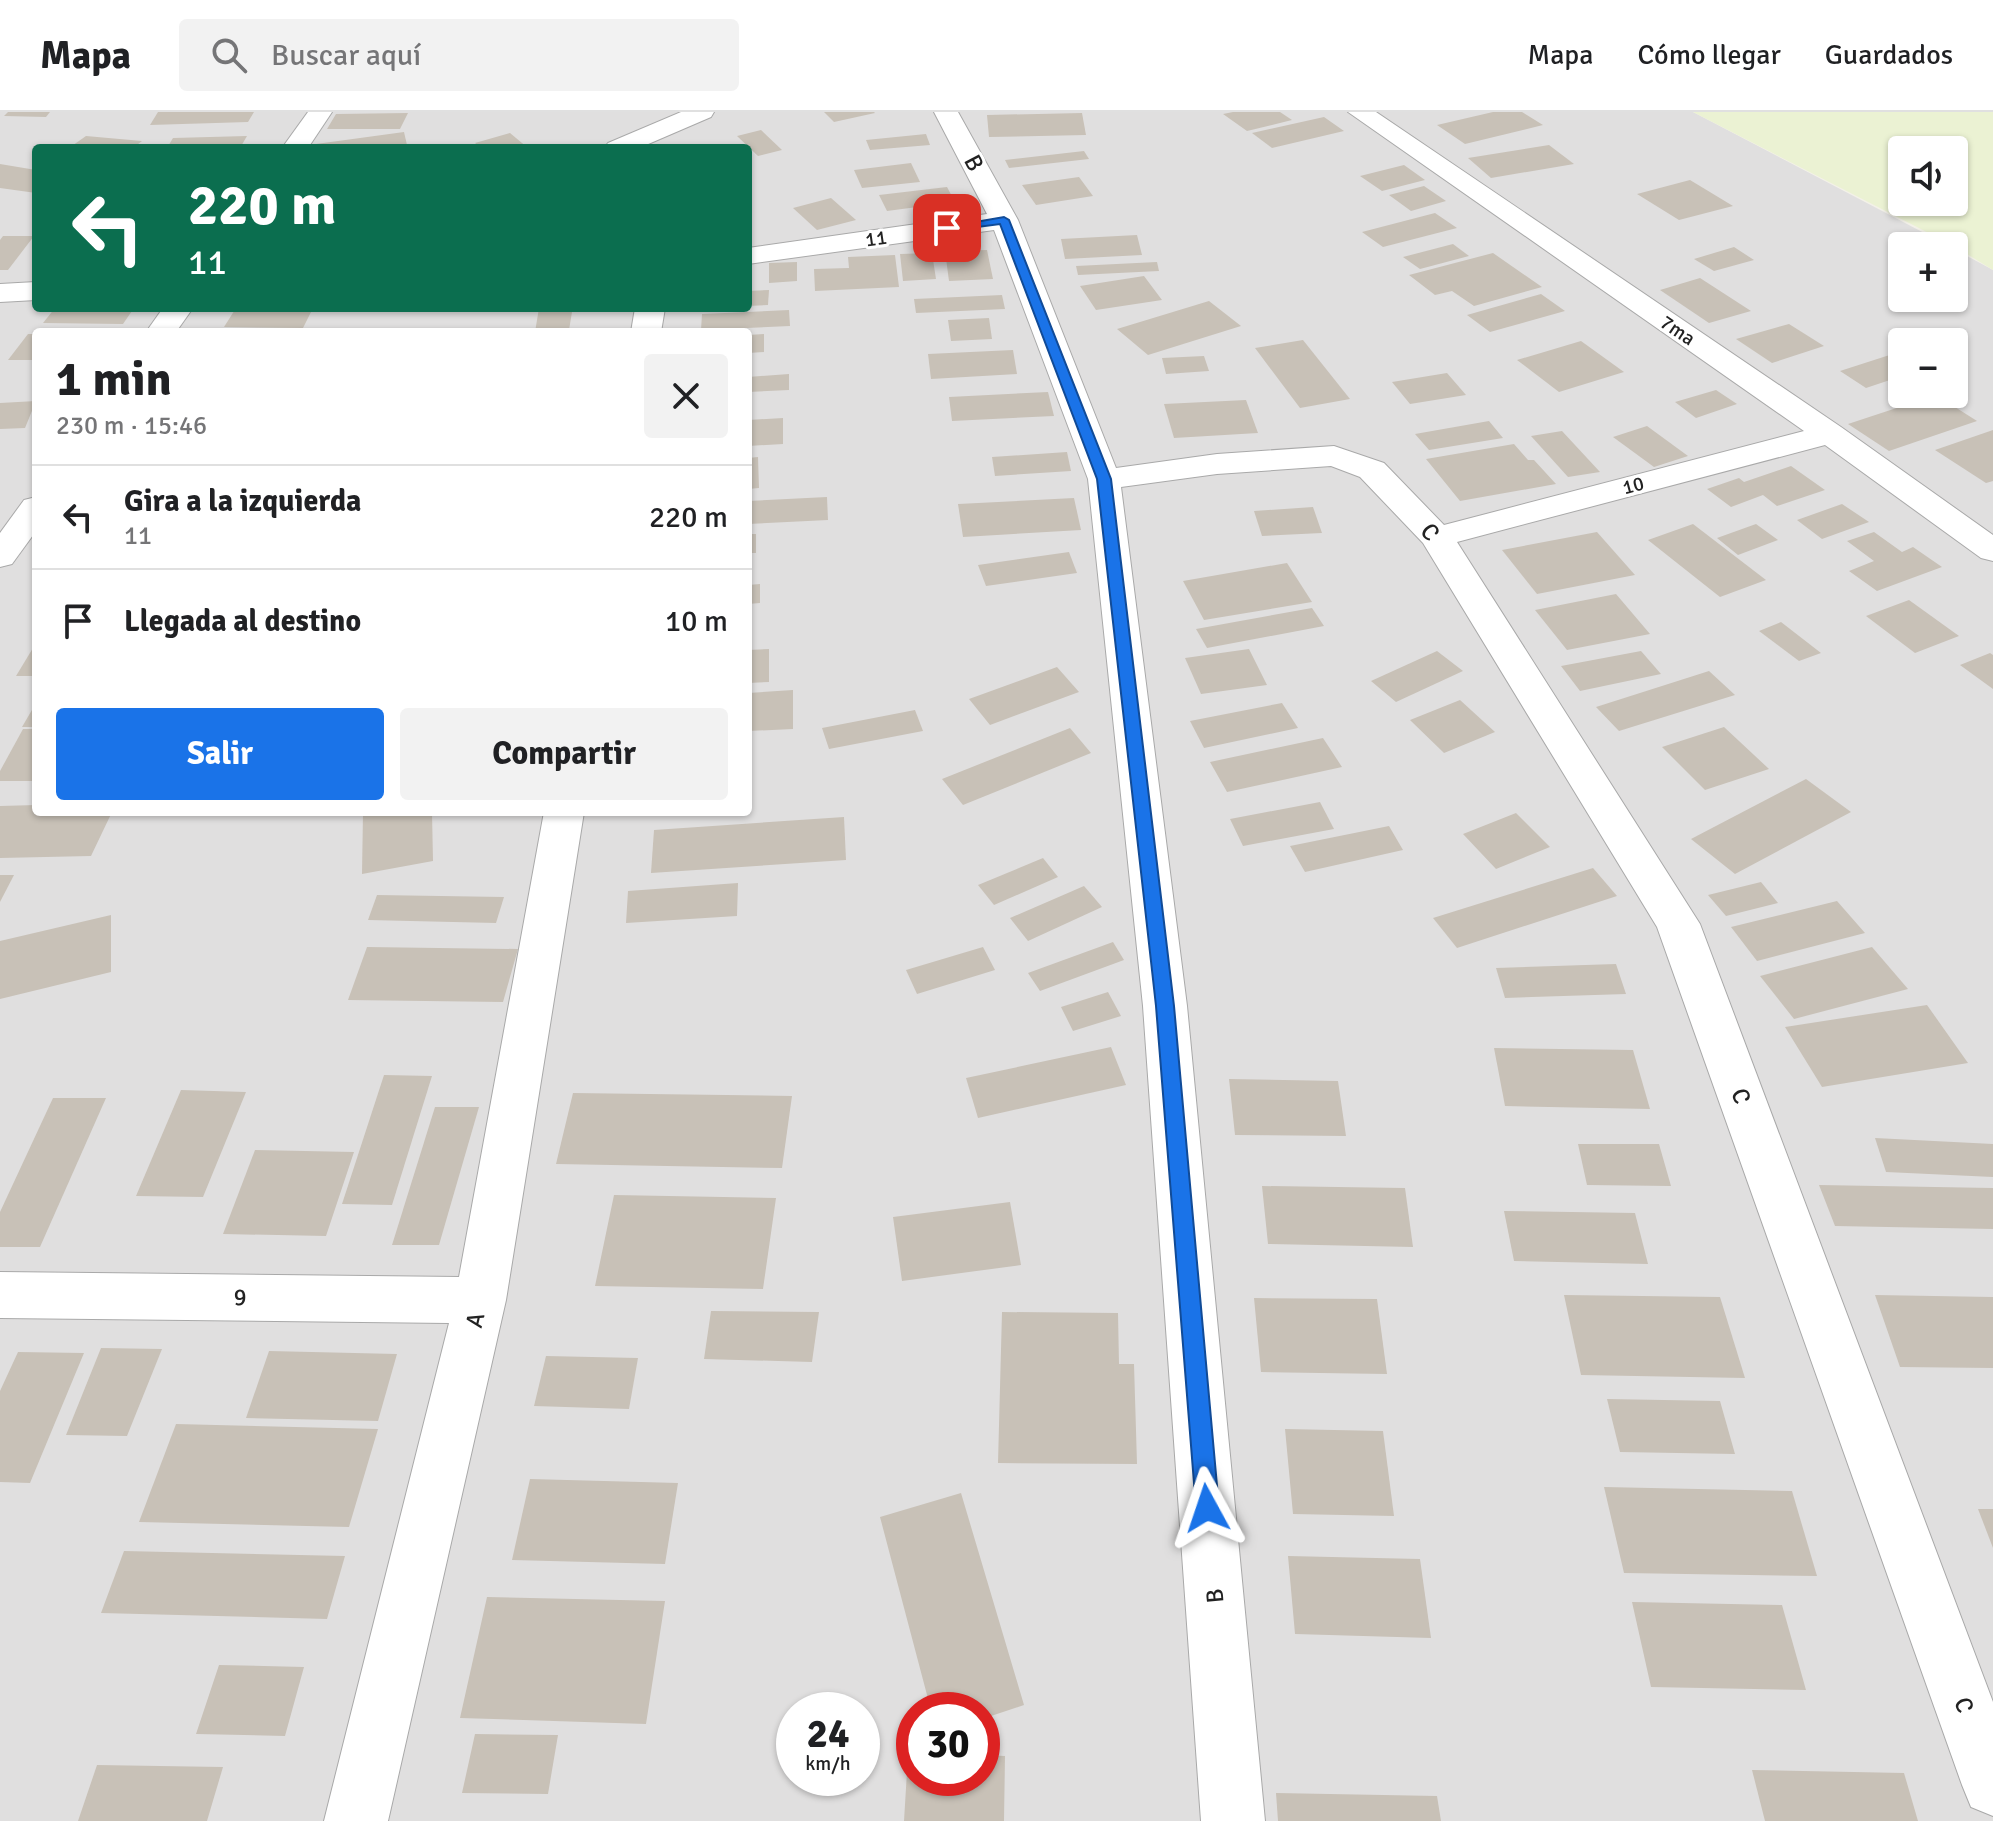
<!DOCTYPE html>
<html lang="es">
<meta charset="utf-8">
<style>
body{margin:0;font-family:Signika,sans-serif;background:#f2f2f2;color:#202124;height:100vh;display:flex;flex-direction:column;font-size:30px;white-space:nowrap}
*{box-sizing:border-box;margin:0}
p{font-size:26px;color:#757577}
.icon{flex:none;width:44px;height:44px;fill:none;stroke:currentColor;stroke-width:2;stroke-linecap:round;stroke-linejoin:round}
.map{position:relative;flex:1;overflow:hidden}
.sheet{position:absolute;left:32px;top:216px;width:720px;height:488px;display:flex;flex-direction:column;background:#fff;border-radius:8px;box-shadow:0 2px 6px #0004}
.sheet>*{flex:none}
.top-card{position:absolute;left:32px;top:32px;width:720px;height:168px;border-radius:8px;box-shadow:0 2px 6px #0004;background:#0b6e4f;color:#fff;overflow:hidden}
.buttons{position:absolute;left:1888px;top:24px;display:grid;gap:16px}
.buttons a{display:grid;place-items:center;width:80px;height:80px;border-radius:8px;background:#fff;box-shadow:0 2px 6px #0004;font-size:40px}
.speed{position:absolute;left:776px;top:1580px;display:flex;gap:16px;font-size:40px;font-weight:700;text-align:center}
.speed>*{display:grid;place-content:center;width:104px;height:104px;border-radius:50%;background:#fff;box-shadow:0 2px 6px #0004;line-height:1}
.speed small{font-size:20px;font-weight:400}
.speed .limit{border:12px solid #d22;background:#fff;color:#111}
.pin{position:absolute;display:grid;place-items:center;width:68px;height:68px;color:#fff;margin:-34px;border-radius:16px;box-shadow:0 4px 12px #0006}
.me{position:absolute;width:88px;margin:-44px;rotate:355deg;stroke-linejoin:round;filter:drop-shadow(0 0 6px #0008)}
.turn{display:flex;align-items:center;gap:28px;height:168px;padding:0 24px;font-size:36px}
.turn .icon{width:104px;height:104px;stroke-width:2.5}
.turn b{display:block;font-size:56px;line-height:68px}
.round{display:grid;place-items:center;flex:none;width:84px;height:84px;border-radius:8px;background:#f2f2f2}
.headline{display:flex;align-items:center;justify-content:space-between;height:136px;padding:0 24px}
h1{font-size:48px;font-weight:800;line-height:60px}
.cta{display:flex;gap:16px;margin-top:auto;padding:16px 24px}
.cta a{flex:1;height:92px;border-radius:8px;background:#1a73e8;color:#fff;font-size:32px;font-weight:800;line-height:92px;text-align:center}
.cta a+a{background:#f2f2f2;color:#202124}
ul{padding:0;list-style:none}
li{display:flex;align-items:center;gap:24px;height:104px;padding:0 24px;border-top:2px solid #e0e0e0}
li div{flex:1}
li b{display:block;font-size:30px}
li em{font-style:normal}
header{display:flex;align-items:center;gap:48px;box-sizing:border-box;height:112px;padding:0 40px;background:#fff;border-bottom:2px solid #e0e0e0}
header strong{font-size:38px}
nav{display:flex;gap:44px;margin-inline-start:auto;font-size:28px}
.search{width:560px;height:72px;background:#f2f2f2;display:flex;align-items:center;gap:20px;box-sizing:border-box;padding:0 28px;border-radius:8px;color:#757577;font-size:30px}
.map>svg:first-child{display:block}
</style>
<header>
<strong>Mapa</strong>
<div class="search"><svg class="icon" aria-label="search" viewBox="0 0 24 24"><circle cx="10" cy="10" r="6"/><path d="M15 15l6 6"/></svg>Buscar aquí</div>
<nav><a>Mapa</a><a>Cómo llegar</a><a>Guardados</a></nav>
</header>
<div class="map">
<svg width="1993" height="1709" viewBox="0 0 1993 1709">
<rect width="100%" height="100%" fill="#f3f1e8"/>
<path fill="#e0dfdf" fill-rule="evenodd" d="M0 0H1693L1949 134H1902V186H1954V137L1993 158V1709H0ZM36 36H748V196H36ZM36 220H748V700H36ZM1902 230H1954V282H1902ZM794 1598H862V1666H794ZM914 1598H982V1666H914Z"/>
<path fill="#ebf2d3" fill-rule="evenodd" d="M1693 0H1993V158L1954 134ZM1902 38H1954V90H1902Z"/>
<g fill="#c8c1b7">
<path d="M8 0H50L46 5 4 4Z"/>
<path d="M158 0H254L248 10 150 13Z"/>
<path d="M824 0H874L875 1 834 10Z"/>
<path d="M1233 0H1280L1292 8 1247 19 1223 2Z"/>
<path d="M1493 0H1522L1543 13 1465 32 1437 13Z"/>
<path d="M408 1 400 17H327L336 2Z"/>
<path d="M1082 1 1086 23 989 25 987 3Z"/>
<path d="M1324 5 1344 19 1272 36 1252 21Z"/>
<path d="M761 18 782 38 758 44 737 24Z"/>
<path d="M404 20 407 33 317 36 316 32Z"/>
<path d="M510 21 528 36H481L475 31Z"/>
<path d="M926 22 930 33 870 38 866 28Z"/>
<path d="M86 24 142 29 133 36H69Z"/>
<path d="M247 24 240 36H167L173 26Z"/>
<path d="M1549 33 1574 52 1491 66 1468 46Z"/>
<path d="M1084 39 1089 47 1009 56 1005 48Z"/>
<path d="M911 51 920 70 862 76 854 58Z"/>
<path d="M0 52 36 58V81L0 76Z"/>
<path d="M1404 53 1425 68 1382 79 1360 64Z"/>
<path d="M1079 65 1093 84 1036 93 1022 73Z"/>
<path d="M1690 68 1733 94 1679 108 1637 82Z"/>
<path d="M1424 74 1446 89 1411 99 1389 83Z"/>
<path d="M947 75 955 90 887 99 879 83Z"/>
<path d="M831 86 856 108 817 118 793 96Z"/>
<path d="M1435 101 1457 116 1383 135 1362 120Z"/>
<path d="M1137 123 1142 143 1065 147 1061 127Z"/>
<path d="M3 124H34L8 158H0V128Z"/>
<path d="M1453 132 1469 144 1420 157 1403 145Z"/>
<path d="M1734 135 1754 148 1714 159 1694 147Z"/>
<path d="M987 138 993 167 949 169 945 139Z"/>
<path d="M932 141 936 167 903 169 900 142Z"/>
<path d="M1493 141 1542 175 1474 194 1452 179 1435 183 1409 163Z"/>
<path d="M895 143 899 175 815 179 814 157 849 156 848 145Z"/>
<path d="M797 150V169L769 171V151Z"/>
<path d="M1157 150 1159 159 1078 163 1076 154Z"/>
<path d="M1144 164 1162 188 1096 198 1080 174Z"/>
<path d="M1700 166 1751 199 1709 211 1660 178Z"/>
<path d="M769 178 768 193 748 194V179Z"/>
<path d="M1541 182 1565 199 1490 220 1467 203Z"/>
<path d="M1002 183 1005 197 916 201 914 187Z"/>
<path d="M1209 189 1241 214 1148 243 1117 217Z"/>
<path d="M55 196H134L123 212 43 211Z"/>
<path d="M236 196H313L303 216 224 215Z"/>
<path d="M539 196H613V198L572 200 569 218 535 220Z"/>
<path d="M789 198 790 214 701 218 702 202Z"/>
<path d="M989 206 992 227 951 229 948 208Z"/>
<path d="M1789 212 1824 234 1772 251 1736 227Z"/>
<path d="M28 222H36V248H8Z"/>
<path d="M764 222V240L748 241V223Z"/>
<path d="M1303 228 1350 287 1300 296 1255 236Z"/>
<path d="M1581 229 1624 260 1559 280 1517 248Z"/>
<path d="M1013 238 1017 262 931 267 928 242Z"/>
<path d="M1902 239V264L1866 276 1840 259Z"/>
<path d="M1204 244 1209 259 1166 262 1162 246Z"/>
<path d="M1447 261 1466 283 1410 292 1392 270Z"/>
<path d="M789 262V278L748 280V265Z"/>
<path d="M1716 278 1737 292 1696 306 1675 290Z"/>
<path d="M1048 280 1054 304 952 309 949 285Z"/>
<path d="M1936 283 1977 309 1889 339 1848 312Z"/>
<path d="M1246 288 1258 321 1174 326 1164 292Z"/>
<path d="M36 289 25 316 0 317V291Z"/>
<path d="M783 306V332L748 334V308Z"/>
<path d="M1489 309 1503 326 1429 338 1415 322Z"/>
<path d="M1647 314 1688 344 1654 355 1613 325Z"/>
<path d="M1993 318V369L1986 371 1935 338Z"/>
<path d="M1562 319 1600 360 1568 365 1531 324Z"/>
<path d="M1514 332 1528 348H1534L1556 372 1460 389 1426 347Z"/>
<path d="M1067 340 1071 359 995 364 992 345Z"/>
<path d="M758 345 759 376 748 377V346Z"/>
<path d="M1791 354 1825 378 1777 394 1763 383 1731 395 1707 377 1739 366 1744 370Z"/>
<path d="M827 385 828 408 748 412V389Z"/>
<path d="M1074 386 1081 418 963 425 958 392Z"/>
<path d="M1842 392 1869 410 1822 427 1797 408Z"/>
<path d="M1313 395 1322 421 1262 424 1254 399Z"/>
<path d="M1693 412 1766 468 1720 485 1648 428Z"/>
<path d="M1756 412 1778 428 1738 443 1717 426Z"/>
<path d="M1597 420 1635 463 1537 482 1502 438Z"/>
<path d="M1874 420 1902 440 1913 435 1942 455 1877 479 1849 459 1874 449 1847 429Z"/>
<rect x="748" y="422" width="8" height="19"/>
<path d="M1069 440 1077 461 986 474 978 453Z"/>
<path d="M1287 451 1312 490 1204 508 1183 469Z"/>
<path d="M760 472V491L748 492V473Z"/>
<path d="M1616 482 1650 522 1567 538 1535 498Z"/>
<path d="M1909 488 1959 524 1915 541 1866 504Z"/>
<path d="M1312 496 1324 514 1207 536 1196 517Z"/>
<path d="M1781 510 1821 541 1799 549 1759 519Z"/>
<path d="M36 531V564H16Z"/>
<path d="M769 537V570L748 571V538Z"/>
<path d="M1249 537 1267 573 1201 582 1185 546Z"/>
<path d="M1437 539 1463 559 1396 590 1371 569Z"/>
<path d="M1641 539 1661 562 1580 579 1561 554Z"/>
<path d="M1990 541 1993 543V577L1960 553Z"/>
<path d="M1057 555 1079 580 990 613 969 587Z"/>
<path d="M1709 559 1735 583 1619 619 1596 595Z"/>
<path d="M793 578V617L748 619V581Z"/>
<path d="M1460 588 1495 620 1444 641 1410 608Z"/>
<path d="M36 591V615H22Z"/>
<path d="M1282 591 1298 616 1204 636 1190 609Z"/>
<path d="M915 598 923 619 829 637 822 616Z"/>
<path d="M1724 615 1769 657 1705 678 1662 635Z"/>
<path d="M1070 616 1091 641 963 693 942 667Z"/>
<path d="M23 617H36V669H0V659Z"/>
<path d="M1323 626 1342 655 1227 680 1210 650Z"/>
<path d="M1806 667 1851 700 1735 762 1691 727Z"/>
<path d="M1320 690 1334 717 1243 734 1230 707Z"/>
<path d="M36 693V700H112L91 744 0 746V694Z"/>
<path d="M363 700H432L433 749 362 762Z"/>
<path d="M1516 701 1550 735 1496 757 1463 722Z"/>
<path d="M844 705 846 748 651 761 654 718Z"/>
<path d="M1389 714 1403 738 1305 760 1290 734Z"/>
<path d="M1043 746 1058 765 994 793 978 773Z"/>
<path d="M1593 756 1617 784 1457 836 1433 806Z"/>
<path d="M0 763H14L0 790Z"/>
<path d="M1761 770 1778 791 1726 804 1708 783Z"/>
<path d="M738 771 737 804 626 811 628 779Z"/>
<path d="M1084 774 1102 795 1028 829 1010 806Z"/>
<path d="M377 783 504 785 496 811 368 808Z"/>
<path d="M1837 789 1865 821 1757 849 1731 815Z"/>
<path d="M111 803V860L0 887V829Z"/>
<path d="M1113 830 1124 848 1040 879 1028 861Z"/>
<path d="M367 835 518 837 503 890 348 888Z"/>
<path d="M983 835 995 858 917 882 906 858Z"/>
<path d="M1872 835 1908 877 1794 907 1760 864Z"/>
<path d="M1616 852 1626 882 1505 886 1496 856Z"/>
<path d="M1108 880 1121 904 1073 919 1061 895Z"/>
<path d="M1927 893 1968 951 1822 975 1785 915Z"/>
<path d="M1111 935 1126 973 978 1006 966 966Z"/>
<path d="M1494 936 1633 938 1650 997 1505 994Z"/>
<path d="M384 963 432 964 392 1093 342 1092Z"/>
<path d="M1229 967 1338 969 1346 1024 1235 1023Z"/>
<path d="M181 978 246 980 203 1085 136 1084Z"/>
<path d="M573 981 792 984 782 1056 556 1052Z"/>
<path d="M53 986H106L40 1135H0V1100Z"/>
<path d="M435 995H479L439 1133H392Z"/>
<path d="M1875 1026 1993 1032V1065L1886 1060Z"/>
<path d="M1578 1032H1659L1671 1074 1587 1073Z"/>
<path d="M255 1038 354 1040 326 1124 223 1122Z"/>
<path d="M1819 1073 1993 1076V1117L1835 1114Z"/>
<path d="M1262 1074 1405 1076 1413 1135 1268 1132Z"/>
<path d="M614 1083 776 1086 763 1177 595 1174Z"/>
<path d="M1010 1090 1021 1153 902 1169 893 1105Z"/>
<path d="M1504 1099 1635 1101 1648 1152 1514 1149Z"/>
<path d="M1564 1183 1720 1185 1745 1266 1581 1263Z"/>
<path d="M1875 1183 1993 1185V1256L1900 1255Z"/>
<path d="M1254 1186 1377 1187 1387 1262 1261 1260Z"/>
<path d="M711 1199 819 1200 812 1250 704 1247Z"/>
<path d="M1002 1200 1118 1201 1119 1252H1134L1137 1352 998 1351Z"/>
<path d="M101 1236 162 1237 127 1324 66 1323Z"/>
<path d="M269 1239 397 1242 378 1309 246 1306Z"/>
<path d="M18 1240 84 1241 30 1371 0 1370V1279Z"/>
<path d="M546 1244 638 1246 629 1297 534 1294Z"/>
<path d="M1607 1287 1720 1289 1735 1342 1620 1340Z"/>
<path d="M176 1312 378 1317 349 1415 139 1410Z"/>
<path d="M1285 1317 1383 1319 1394 1404 1293 1402Z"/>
<path d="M530 1367 678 1371 665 1452 512 1448Z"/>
<path d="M1604 1375 1792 1379 1817 1464 1624 1461Z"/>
<path d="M961 1381 1024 1593 982 1607V1598H931L880 1405Z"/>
<path d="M1978 1397H1993V1436Z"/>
<path d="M124 1439 345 1444 327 1507 101 1501Z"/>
<path d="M1288 1444 1420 1447 1431 1526 1295 1522Z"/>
<path d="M487 1485 665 1489 646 1612 460 1606Z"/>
<path d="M1632 1490 1782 1493 1806 1578 1651 1575Z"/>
<path d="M219 1553 304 1555 285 1624 196 1622Z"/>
<path d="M475 1622 558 1623 548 1682 462 1681Z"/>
<path d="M908 1643H914V1666H982V1643L1005 1644 1004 1709H904Z"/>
<path d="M97 1653 223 1655 207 1709H78Z"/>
<path d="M1752 1658 1904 1661 1918 1709H1765Z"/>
<path d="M1276 1681 1437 1684 1441 1709H1278Z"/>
</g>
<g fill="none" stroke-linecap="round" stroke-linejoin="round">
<defs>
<g id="street">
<path d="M308 0H332L308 36H282Z"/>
<path d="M681 0H714L711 5 639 36H604L608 31Z"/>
<path d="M934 0H958L1018 108 1116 356 1217 342 1334 334 1384 351 1444 413 1804 319 1348 0H1376L1841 315 1993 423V449L1981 446 1825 333 1457 430 1700 812 1993 1590V1704L1971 1695 1962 1673 1657 815 1423 431 1360 365 1331 354 1217 362 1121 375 1187 894 1265 1709H1201L1143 894 1088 367 994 118 748 152V136L987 102Z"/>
<path d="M36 170V188L0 190V172Z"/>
<path d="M163 196H193L176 220H146Z"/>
<path d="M635 196H665L661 220H631Z"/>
<path d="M36 385V419L12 452 0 455V421L24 388Z"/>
<path d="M544 700H584L506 1188 388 1709H324L449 1211 0 1206V1160L459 1165Z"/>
</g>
</defs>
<use href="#street" stroke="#a9a9a9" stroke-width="2"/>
<use href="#street" fill="#fff" fill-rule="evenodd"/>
</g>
<path fill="#1a73e8" stroke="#114b97" stroke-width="2" d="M1004 105 1009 108 1111 367 1174 894 1219 1396 1215 1404 1207 1407 1199 1404 1196 1396 1156 894 1097 367 1000 112 947 119 941 116Z"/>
<g text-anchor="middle" stroke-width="6" stroke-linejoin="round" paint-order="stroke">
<g font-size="20" fill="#222" stroke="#fff">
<text transform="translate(876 126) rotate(-8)" y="7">11</text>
<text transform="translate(1678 218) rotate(34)" y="7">7ma</text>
<text transform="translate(1633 373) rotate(-15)" y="7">10</text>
</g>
<g font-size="24" fill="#222" stroke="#fff">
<text transform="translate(974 51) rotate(62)" y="8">B</text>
<text transform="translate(1430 420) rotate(49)" y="8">C</text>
<text transform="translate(1741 984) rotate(70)" y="8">C</text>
<text transform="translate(240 1185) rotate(1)" y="8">9</text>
<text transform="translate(475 1208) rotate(-77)" y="8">A</text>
<text transform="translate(1215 1484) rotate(-95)" y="8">B</text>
<text transform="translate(1964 1593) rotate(70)" y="8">C</text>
</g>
</g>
</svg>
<div class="buttons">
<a><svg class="icon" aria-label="sound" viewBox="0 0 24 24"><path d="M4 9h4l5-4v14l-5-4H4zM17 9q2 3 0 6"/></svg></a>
<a>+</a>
<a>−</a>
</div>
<div class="speed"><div>24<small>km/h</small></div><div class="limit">30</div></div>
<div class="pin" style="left:947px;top:116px;background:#d93025"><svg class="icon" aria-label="arrive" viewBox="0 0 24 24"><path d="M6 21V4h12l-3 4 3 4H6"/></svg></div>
<svg class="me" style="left:1207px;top:1396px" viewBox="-20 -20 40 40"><path d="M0-17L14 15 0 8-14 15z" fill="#1a73e8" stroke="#fff" stroke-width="4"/></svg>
<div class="top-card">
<div class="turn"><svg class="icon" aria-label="left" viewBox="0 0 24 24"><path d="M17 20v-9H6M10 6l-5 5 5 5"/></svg><div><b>220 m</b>11</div></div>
</div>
<section class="sheet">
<div class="headline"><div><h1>1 min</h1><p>230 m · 15:46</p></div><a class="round"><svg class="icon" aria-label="close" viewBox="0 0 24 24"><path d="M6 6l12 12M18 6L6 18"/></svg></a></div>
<ul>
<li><svg class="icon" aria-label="left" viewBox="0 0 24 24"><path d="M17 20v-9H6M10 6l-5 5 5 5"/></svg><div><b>Gira a la izquierda</b><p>11</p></div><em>220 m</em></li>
<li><svg class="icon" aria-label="arrive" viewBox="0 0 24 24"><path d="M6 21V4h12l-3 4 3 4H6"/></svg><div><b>Llegada al destino</b></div><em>10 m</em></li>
</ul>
<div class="cta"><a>Salir</a><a>Compartir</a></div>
</section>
</div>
